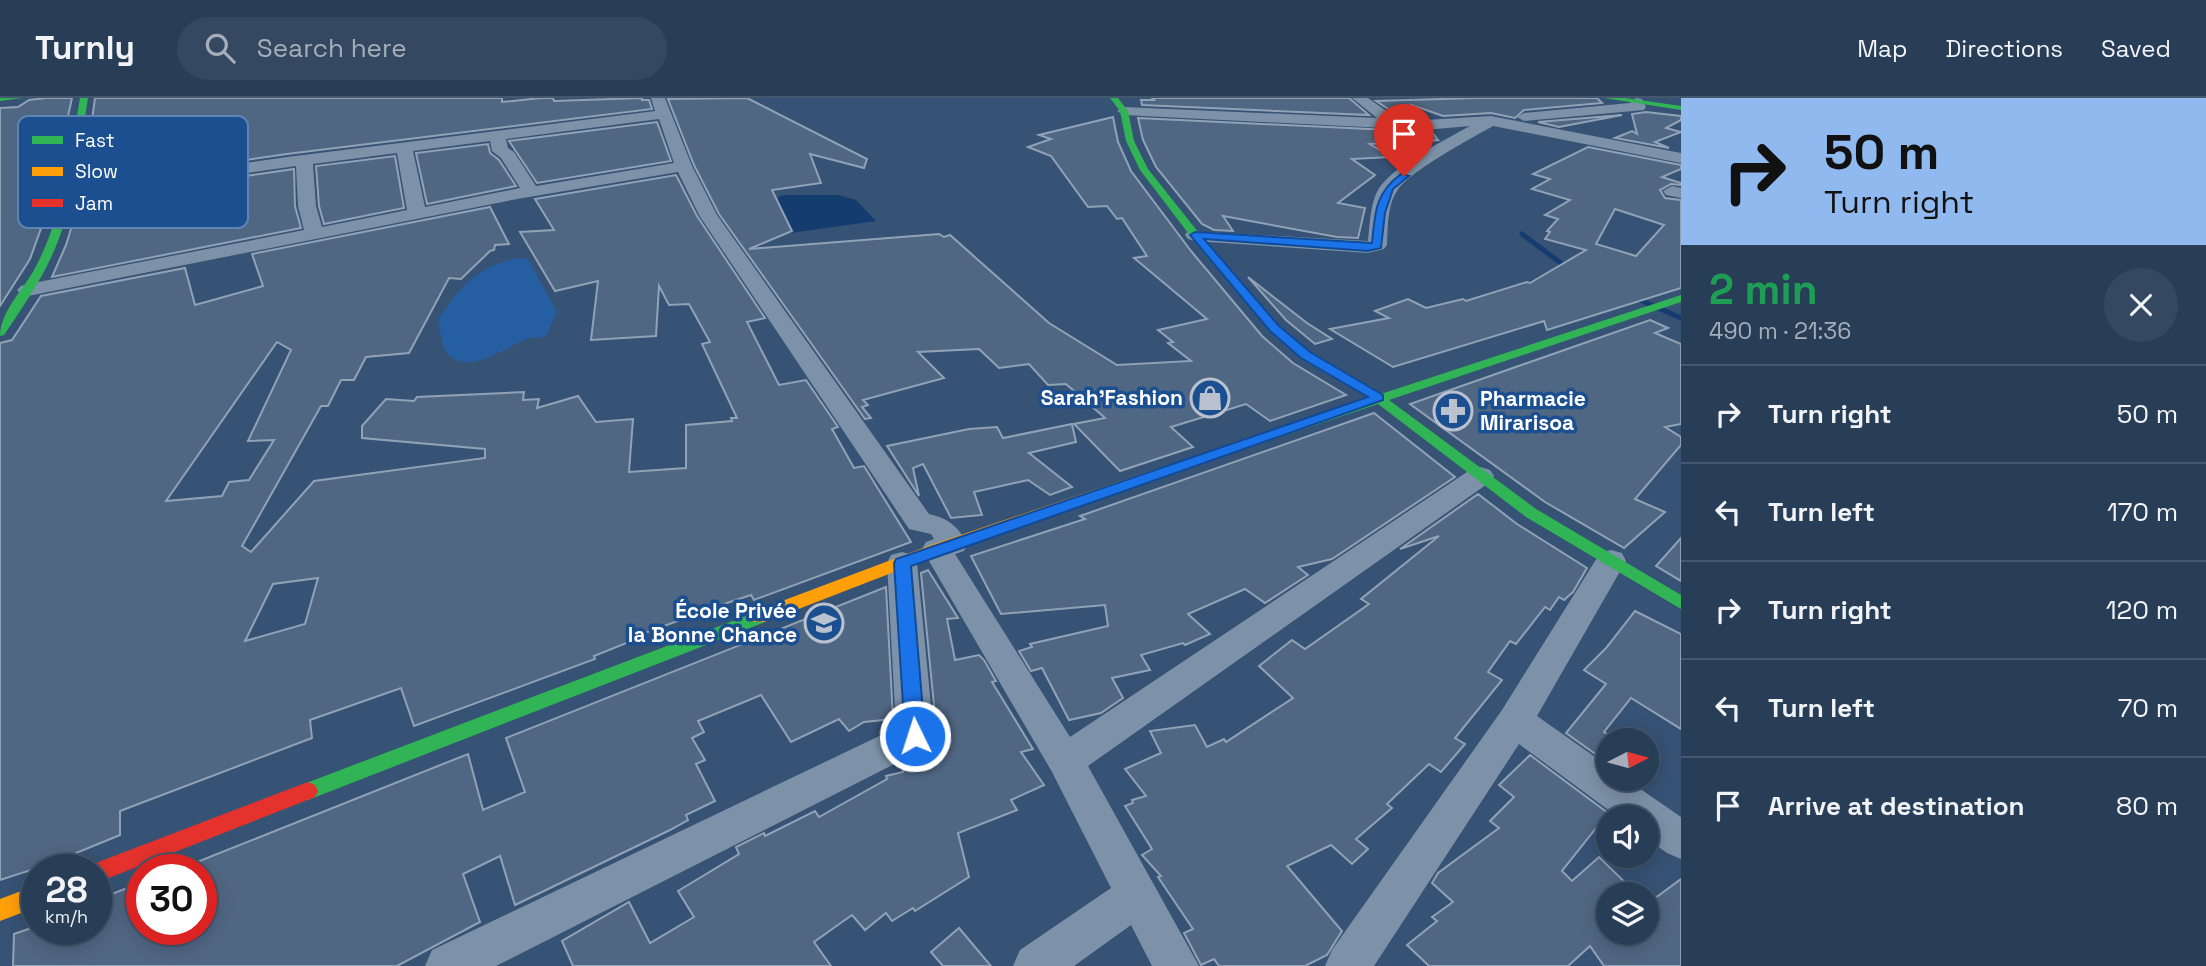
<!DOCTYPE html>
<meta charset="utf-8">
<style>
body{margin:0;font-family:"Space Grotesk",sans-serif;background:#344961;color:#f1f3f6;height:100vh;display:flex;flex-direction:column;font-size:26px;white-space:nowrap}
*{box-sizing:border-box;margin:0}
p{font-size:23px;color:#a5aeba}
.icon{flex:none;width:38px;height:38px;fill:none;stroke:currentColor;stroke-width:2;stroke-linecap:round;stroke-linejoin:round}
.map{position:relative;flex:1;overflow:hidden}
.side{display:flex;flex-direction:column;background:#283e57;width:525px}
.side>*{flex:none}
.banner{background:#90b9f0;color:#111;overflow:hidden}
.needle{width:46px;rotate:84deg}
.tools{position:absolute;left:1596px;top:630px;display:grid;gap:14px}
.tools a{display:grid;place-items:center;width:63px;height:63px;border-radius:50%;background:#283e57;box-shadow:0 4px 18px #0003,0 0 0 2px #44576d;font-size:35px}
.speed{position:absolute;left:21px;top:756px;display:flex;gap:14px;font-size:35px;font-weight:700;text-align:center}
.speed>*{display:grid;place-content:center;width:91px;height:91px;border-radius:50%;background:#283e57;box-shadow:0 4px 18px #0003,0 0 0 2px #44576d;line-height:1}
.speed small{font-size:18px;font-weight:400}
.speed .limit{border:10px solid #d22;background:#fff;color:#111}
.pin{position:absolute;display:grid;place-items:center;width:60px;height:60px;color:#fff;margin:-72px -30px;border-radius:50% 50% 50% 0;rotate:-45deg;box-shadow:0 0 7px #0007}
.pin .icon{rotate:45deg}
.me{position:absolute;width:77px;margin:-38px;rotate:356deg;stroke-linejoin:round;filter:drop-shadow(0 0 5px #0008)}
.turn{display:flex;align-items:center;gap:24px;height:147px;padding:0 28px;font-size:32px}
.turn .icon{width:91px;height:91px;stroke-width:2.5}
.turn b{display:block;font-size:49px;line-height:60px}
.round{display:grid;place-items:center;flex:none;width:74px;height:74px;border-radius:37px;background:#344961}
.summary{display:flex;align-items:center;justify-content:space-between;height:119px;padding:0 28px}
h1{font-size:42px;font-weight:700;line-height:52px;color:#1e9e55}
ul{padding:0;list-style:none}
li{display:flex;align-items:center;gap:21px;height:98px;padding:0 28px;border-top:2px solid #44576d}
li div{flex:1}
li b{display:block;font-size:26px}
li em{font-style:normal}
header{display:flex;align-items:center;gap:42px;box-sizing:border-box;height:98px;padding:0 35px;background:#283e57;border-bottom:2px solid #44576d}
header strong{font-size:33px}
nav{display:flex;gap:38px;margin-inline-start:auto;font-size:24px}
.search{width:490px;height:63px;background:#344961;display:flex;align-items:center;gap:18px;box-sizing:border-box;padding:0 24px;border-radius:38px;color:#a5aeba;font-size:26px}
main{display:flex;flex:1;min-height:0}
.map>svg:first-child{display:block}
</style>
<header>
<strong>Turnly</strong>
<div class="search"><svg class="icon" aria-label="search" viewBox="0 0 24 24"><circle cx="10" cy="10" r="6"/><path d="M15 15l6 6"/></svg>Search here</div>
<nav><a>Map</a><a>Directions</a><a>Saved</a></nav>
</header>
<main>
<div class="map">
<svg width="1681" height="868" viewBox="0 0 1681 868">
<rect width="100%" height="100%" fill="#365274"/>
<path fill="#265fa1" d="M520 160 528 161 557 214 546 238C540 240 535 239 529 240 510 246 467 281 446 254 441 246 440 231 438 221 460 189 479 166 520 160Z"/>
<path fill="#153c6e" d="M787 97H838L856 102 876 123 783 136 775 108 779 98Z"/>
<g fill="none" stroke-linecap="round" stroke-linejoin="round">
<g stroke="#153c6e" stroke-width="5">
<path d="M1522 136 1570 172"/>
<path d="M1633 199 1681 220"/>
</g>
</g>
<g fill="#506783" stroke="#92a2b6" stroke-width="2" fill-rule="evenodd">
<path d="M46 0H72L47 114 30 161 0 208V10L18 9 29 2Z"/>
<path d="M95 0H502V4L541 0H553L554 3 642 0V2H649L652 11 287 56 83 86Z"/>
<path d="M747 0 867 61 864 70 810 56 821 85 772 92 792 133 749 151 939 136 944 139 950 137 1049 225 1117 267 1191 263 1168 245 1173 244 1158 232 1207 221 1134 160 1147 158 1122 120 1117 121 1107 108 1088 109 1051 58 1028 49 1051 41 1039 37 1113 19 1118 44 1131 73 1191 153 1262 238 1293 265 1346 297 1270 323 1246 306 1171 329 1193 349 1120 373 1074 326 1105 320 1066 286 1048 287 1029 266 999 270 979 251 918 254 944 280 863 302 868 307 862 309 871 320 865 321 719 116 694 67 668 1Z"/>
<path d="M1152 0H1349L1369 17 1142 7 1141 2H1154Z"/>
<path d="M1476 0H1597L1602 5 1524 12 1515 20 1491 15 1443 18 1412 7 1421 19 1399 18 1376 3Z"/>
<path d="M1646 14 1681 18V22L1666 30 1681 34 1655 44 1669 50 1615 40 1632 33 1637 36 1632 16Z"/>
<path d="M1622 17 1559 29 1538 24Z"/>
<path d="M1138 20 1432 34 1438 42 1370 46 1391 59 1352 61 1375 77 1338 105 1365 110 1358 140 1337 139 1223 118 1233 133 1214 132 1202 126 1156 69 1143 42Z"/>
<path d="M657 24 671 63 537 85 509 43Z"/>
<path d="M488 46 490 55 499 62 516 88 427 106 416 55Z"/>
<path d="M1588 49 1681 67V71L1662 79 1681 85V87L1671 86 1660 92 1665 100 1681 102V190L1547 232 1544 223 1393 269 1330 231 1389 220 1375 213 1408 201 1426 210 1463 201 1466 203 1527 184 1530 185 1586 152 1545 141 1550 134 1547 133 1558 121 1545 117 1570 102 1532 91 1550 81 1533 76ZM1615 111 1664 127 1636 158 1596 146Z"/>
<path d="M395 58 404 110 324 126 319 108 316 68Z"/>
<path d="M294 71 295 108 301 130 52 179 66 147 80 102Z"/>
<path d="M676 77 697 118 765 220 747 224 779 287 806 282 838 329 832 331 854 370 864 368 911 444 754 502 751 497 727 505 628 541 629 544 594 558 595 561 414 628 401 590 310 622 312 640 120 713V737L76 755 68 772 37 770 0 782V245L12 242 41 198 185 170 195 207 263 188 252 156 490 109 509 146 495 147 494 152 490 153 461 181 449 180 409 255 366 259 354 282H341L328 308H321L242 448 251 454 314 383 485 360V351L362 340V328L386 301 414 303 417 299 524 294 523 302 539 301 537 310 578 298 596 324 633 321 629 374 686 370V327L732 323 731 320H737L702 246 710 244 689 206 669 207 659 188 656 238 591 242 598 183 555 193 520 134 554 132 535 101ZM277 244 291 252 248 343 274 342 249 382 229 384 222 398 166 403ZM318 480 305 526 245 543 273 486Z"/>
<path d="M1248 179 1307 225 1332 241 1315 246 1286 222Z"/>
<path d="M1650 222 1668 230 1655 235 1681 246V326L1665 329 1681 339V347L1635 401 1665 414 1624 450 1545 404 1410 306Z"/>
<path d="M1374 315 1455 379 1332 461 1298 469 1308 477 1265 505 1245 491 1188 516 1210 536 1185 547 1183 545 1141 557 1150 572 1112 580 1123 600 1101 615 1069 622 1042 570 1031 573 1019 553 1032 549 1030 546 1108 528 1105 507 1001 516 971 458 1085 421 1080 418Z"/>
<path d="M1072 326 1076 344 1029 355 1072 389 1050 397 1028 382 974 394 982 417 951 420 923 366 913 370 919 398 887 348 969 331 997 329 1003 340Z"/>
<path d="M1478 396 1517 426 1587 470 1573 494 1564 502 1559 499 1550 512 1545 509 1516 546 1510 543 1488 574 1502 582 1455 640 1465 646 1441 674 1429 666 1387 706 1392 710 1356 741 1368 751 1352 766 1331 747 1287 768 1342 833 1327 857 1305 868H1219L1214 861 1201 867 1184 835 1193 831 1158 779 1161 778 1142 757 1152 751 1125 708 1133 705 1132 702 1146 698 1125 671 1161 655 1150 633 1195 627 1207 649 1224 641 1226 644 1293 600 1259 568 1292 542 1305 551 1369 506 1361 501 1439 438 1400 451Z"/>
<path d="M1681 440V483L1656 468Z"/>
<path d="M928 472 958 520 947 521 955 562 979 557 984 562 996 583 992 584 1033 651 1021 654 1044 687 1011 702 1017 712 958 735 969 779 915 813 913 810 892 823 886 815 865 832 852 817 814 844 831 868H573L562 843 629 804 650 845 694 819 678 793 739 756 736 749 764 735 765 738 815 713 819 719 887 681 886 678 903 674 901 665 930 650 937 638 921 475Z"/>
<path d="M886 489 893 621 864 624 849 633 839 621 791 644 761 597 698 623 704 634 692 640 705 662 696 666 715 703 686 717 688 722 670 732 515 807 500 758 463 776 480 824 397 868H13L14 836 37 828V831H96V802L138 786 142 831H201V772H177L468 656 483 712 525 694 506 640Z"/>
<path d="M1635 513 1681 536V631L1631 600 1604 634 1617 642H1608V665L1566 635 1606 586 1584 572 1606 550Z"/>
<path d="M1530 657 1608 715 1562 773 1572 783 1599 759 1637 796H1608V835H1647V806L1681 781V868H1604L1590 848 1568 868H1429L1407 847 1437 823 1432 819 1453 804 1432 785 1438 775 1499 730 1490 723 1514 699 1499 687Z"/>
<path d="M959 830 991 868H943L931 854Z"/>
</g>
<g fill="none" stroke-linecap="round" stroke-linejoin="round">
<g fill="#7d92a8" fill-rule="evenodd">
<path d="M651 0H665L692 68 717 117 929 416C950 421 957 428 968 446L964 453 955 456 1070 639 1470 372 1480 369 1490 372 1494 378 1490 384 1088 668 1199 868H1152L1131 827 1074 868H1013L1020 852 1111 790 1052 674 922 451 926 444 934 441 931 436 909 431 699 117 678 74 517 101 28 198 21 196 17 192 21 188 28 186 304 132 298 108 296 68 67 101 61 100 58 96 61 92 287 59 655 13ZM659 21 674 65 536 88 514 54 508 50 506 41ZM490 43 492 53 501 60 520 90 425 109 413 53ZM397 55 407 112 322 129 316 108 313 66Z"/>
<path d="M1352 0H1368L1398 21 1425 22 1491 18 1681 55V65L1493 28C1472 40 1408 74 1397 93 1387 108 1388 130 1387 147L1384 151 1368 155 1195 143 1188 141 1185 137 1188 133 1368 143C1370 126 1370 99 1383 85 1403 63 1443 43 1470 28L1425 32 1124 17 1117 13 1124 9 1377 20Z"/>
<path d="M1636 0 1642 1 1646 9 1644 12 1524 23 1517 19 1524 15 1630 5Z"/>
<path d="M1672 88 1681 90V100L1666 97 1663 93Z"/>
<path d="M1611 452 1622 455 1626 463 1537 618 1608 668V681H1626L1681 719V761L1667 755 1647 741V719H1618L1519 646 1374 868H1325L1332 852 1502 612 1600 455Z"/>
<path d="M902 454 913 457 917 465 934 638 928 649 496 868H425L432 852 896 630 887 465 891 457Z"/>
</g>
<g fill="#30b455" fill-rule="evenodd">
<path d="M0 0H22L0 3Z"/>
<path d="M80 0H88C80 51 75 105 54 153 41 183 22 210 4 237L0 238C0 214 23 192 34 172 63 119 70 58 80 0Z"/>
<path d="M1110 0H1118L1128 13 1134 43 1148 71 1206 144 1278 227 1310 254 1381 296 1681 197V204L1389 302 1536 411 1681 497V511L1526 419 1378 306 1161 379H1151L1149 376 1151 373 1369 300 1302 260 1270 233 1198 148 1140 72 1126 43 1120 13Z"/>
<path d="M1604 0H1625L1681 8V12Z"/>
<path d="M759 513 765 514 768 519 765 524 308 702 301 699 298 693 301 687Z"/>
</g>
<g fill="#ff9f0a" fill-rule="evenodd">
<path d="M1156 371 1161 373 1163 376 1161 379 943 455 765 524H753L750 519 753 514 931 447Z"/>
<path d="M37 787V809L0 823V801Z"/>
</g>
<path fill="#e5322d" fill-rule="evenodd" d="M308 684 315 687 318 693 315 699 96 785V772H86L88 768Z"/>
</g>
<path fill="#1a73e8" stroke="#114b97" stroke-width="2" d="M1401 76 1409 78 1393 91 1385 115 1381 150 1368 153 1204 141 1278 227 1310 254 1383 297V302L911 468 925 638 922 644 915 646 908 644 905 638 894 465 896 461 1368 299 1301 260 1270 233 1190 137 1195 134 1372 145C1375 115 1375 95 1401 76Z"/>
<defs>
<symbol id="shop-ring" viewBox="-11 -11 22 22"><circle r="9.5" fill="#1b4f8f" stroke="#b9c2ce" stroke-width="1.5"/><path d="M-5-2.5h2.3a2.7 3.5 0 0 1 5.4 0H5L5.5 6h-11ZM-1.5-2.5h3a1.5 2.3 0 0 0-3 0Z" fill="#b9c2ce"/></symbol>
<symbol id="pharmacy-ring" viewBox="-11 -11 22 22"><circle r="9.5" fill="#1b4f8f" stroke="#b9c2ce" stroke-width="1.5"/><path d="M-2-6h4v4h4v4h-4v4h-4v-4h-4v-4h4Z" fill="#b9c2ce"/></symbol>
<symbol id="school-ring" viewBox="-11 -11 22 22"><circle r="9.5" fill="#1b4f8f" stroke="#b9c2ce" stroke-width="1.5"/><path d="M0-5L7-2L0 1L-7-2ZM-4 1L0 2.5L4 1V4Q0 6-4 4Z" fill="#b9c2ce"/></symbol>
</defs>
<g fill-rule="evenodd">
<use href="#shop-ring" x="1188" y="278" width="44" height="44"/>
<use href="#pharmacy-ring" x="1431" y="291" width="44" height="44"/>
<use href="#school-ring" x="802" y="503" width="44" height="44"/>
</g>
<g text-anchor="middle" stroke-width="7" stroke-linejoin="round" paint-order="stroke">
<g font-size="21" font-weight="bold" fill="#fff" stroke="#1b4f8f" text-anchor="end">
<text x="1183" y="307">Sarah'Fashion</text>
<text x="1480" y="308" text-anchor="start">Pharmacie<tspan x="1480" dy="24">Mirarisoa</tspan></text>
<text x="797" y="520">École Privée<tspan x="797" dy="24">la Bonne Chance</tspan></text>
</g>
</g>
<rect x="18" y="18" width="230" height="112" rx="10" fill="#1b4f8f" stroke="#5f84b1" stroke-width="2"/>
<rect x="32" y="38" width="31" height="8" fill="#30b455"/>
<rect x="32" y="69" width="31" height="9" fill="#ff9f0a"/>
<rect x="32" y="101" width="31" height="8" fill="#e5322d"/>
<g font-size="19" fill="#fff">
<text x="75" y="49">Fast</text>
<text x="75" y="80">Slow</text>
<text x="75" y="112">Jam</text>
</g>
</svg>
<div class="tools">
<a><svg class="needle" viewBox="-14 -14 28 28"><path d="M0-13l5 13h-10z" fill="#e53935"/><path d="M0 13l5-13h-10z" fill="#a5aeba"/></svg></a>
<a><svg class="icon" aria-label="sound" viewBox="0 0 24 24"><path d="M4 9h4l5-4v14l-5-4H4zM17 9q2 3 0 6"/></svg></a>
<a><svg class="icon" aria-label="layers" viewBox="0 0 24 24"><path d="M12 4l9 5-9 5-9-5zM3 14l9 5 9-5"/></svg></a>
</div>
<div class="speed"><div>28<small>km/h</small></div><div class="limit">30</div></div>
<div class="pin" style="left:1404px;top:78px;background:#d93025"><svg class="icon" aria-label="arrive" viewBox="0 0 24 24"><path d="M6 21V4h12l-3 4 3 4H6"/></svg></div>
<svg class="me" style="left:915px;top:638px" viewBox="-20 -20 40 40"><circle r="17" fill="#1a73e8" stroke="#fff" stroke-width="3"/><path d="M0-11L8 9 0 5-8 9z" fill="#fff"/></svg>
</div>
<section class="side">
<div class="banner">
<div class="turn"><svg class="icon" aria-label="right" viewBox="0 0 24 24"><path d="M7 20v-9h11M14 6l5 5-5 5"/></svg><div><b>50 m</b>Turn right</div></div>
</div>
<div class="summary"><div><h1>2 min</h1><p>490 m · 21:36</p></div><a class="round"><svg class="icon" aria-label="close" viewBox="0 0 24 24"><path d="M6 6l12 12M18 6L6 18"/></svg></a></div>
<ul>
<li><svg class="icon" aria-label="right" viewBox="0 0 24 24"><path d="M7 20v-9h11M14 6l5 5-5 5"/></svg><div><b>Turn right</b></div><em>50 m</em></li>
<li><svg class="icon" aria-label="left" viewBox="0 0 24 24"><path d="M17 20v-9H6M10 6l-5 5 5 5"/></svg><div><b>Turn left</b></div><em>170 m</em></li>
<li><svg class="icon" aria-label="right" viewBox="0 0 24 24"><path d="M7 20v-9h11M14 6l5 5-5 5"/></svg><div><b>Turn right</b></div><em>120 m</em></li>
<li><svg class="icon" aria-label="left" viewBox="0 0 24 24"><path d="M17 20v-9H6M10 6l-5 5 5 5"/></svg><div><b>Turn left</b></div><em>70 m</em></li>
<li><svg class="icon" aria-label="arrive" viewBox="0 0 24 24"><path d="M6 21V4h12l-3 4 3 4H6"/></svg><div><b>Arrive at destination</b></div><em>80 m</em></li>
</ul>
</section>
</main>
